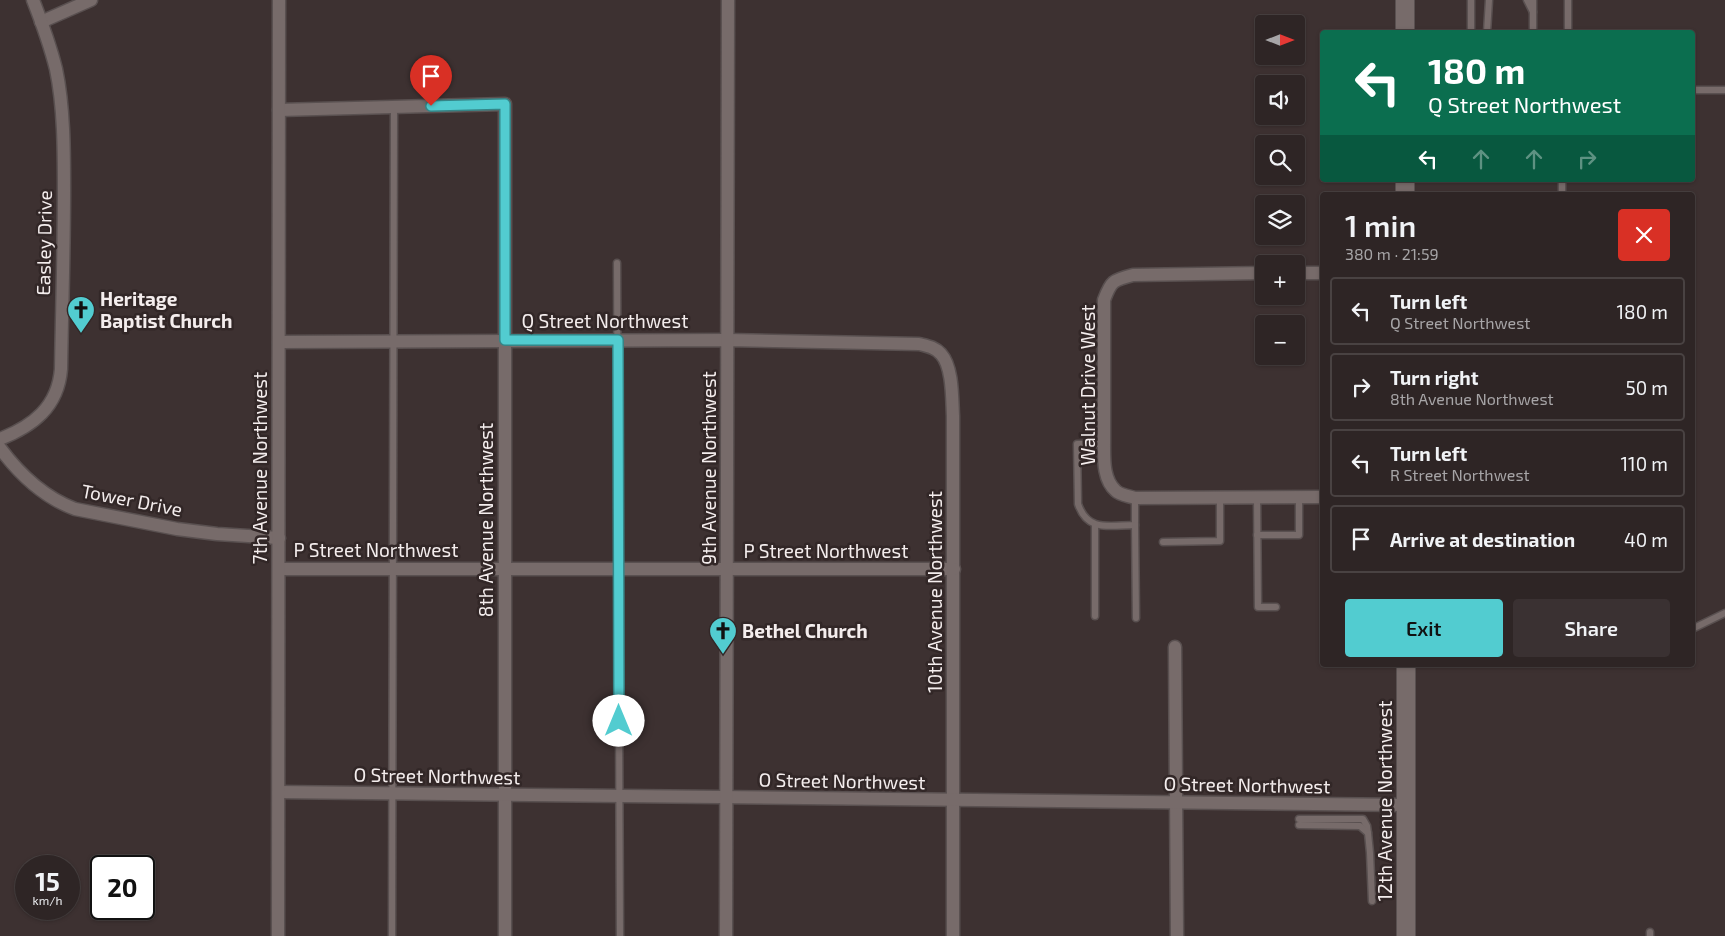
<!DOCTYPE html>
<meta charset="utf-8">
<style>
body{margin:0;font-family:"Exo 2",sans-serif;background:#3a3132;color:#f1f3f6;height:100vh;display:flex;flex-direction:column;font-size:19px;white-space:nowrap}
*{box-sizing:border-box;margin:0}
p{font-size:16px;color:#a7a5a7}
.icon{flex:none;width:28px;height:28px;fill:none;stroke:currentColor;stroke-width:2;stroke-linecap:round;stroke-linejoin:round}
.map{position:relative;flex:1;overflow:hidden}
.side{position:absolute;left:1320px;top:192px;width:375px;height:475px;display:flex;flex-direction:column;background:#2e2525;border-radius:5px;box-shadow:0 1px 4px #0004,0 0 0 1px #494242}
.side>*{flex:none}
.hud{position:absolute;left:1320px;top:30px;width:375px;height:152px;border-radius:5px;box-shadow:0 1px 4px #0004,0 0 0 1px #494242;background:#0b6e4f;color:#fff;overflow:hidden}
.needle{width:32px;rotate:90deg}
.controls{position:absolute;left:1255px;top:15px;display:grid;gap:10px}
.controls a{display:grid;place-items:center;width:50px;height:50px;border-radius:5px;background:#2e2525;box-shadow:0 1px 4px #0004,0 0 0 1px #494242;font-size:25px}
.speed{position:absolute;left:15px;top:855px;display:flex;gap:10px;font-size:25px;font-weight:700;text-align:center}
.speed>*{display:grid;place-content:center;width:65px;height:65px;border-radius:50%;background:#2e2525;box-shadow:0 1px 4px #0004,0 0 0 1px #494242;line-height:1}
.speed small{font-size:12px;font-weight:400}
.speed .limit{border:2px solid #111;border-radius:8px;background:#fff;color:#111}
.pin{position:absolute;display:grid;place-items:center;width:42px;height:42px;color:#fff;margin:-51px -21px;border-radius:50% 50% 50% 0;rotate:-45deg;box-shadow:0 0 5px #0007}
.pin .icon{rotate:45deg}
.me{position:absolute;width:55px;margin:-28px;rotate:0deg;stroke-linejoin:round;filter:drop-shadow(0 0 4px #0008)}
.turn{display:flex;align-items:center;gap:18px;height:105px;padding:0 25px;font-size:22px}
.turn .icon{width:65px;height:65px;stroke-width:2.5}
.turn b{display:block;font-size:35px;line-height:42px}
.lanes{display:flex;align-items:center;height:48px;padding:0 25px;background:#0003;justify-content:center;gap:25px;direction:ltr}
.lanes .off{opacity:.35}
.round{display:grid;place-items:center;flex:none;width:52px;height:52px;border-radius:5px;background:#3a3132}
.summary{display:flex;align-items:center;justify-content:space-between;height:85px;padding:0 25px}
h1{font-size:30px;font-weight:600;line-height:38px}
.primary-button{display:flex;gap:10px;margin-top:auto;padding:10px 25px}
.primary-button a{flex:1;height:58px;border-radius:5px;background:#52ccd0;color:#111;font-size:20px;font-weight:600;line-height:58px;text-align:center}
.primary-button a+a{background:#3a3132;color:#f1f3f6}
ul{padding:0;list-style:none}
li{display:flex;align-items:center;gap:15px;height:68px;margin:0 10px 8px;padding:0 15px;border:2px solid #494242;border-radius:5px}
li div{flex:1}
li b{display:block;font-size:19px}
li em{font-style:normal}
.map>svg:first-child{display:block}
</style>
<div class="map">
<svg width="1725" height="936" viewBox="0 0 1725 936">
<rect width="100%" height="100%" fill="#3d3131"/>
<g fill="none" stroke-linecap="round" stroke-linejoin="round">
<defs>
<g id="service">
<path d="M1471 0V32"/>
<path d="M1527 0 1533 12"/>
<path d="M1533 0V32"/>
<path d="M1487 32 1489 0"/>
<path d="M1568 32V0"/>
<path d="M1692 90H1725"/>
<path d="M1562 180V195"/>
<path d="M617 263 620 936"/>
<path d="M1104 444H1077L1078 504C1088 533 1110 525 1135 525V498"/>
<path d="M1257 498 1258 607H1276"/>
<path d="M1095 525V616"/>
<path d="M1135 525 1136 618"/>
<path d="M1257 535H1299V497"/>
<path d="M1163 542 1220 541V498"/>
<path d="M1692 629 1725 613"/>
<path d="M1299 819H1363L1367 826 1368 833"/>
<path d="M1299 825 1360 826 1368 833 1370 853 1372 901"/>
<path d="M392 936 394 107"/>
<path d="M1650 936V932"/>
</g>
<g id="minor">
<path d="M41 22 91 0"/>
<path d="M279 110 505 104V936"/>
<path d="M1264 273 1133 275C1113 280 1111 281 1104 300V444C1104 459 1103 480 1116 491 1120 495 1129 496 1135 498L1322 497"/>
<path d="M1296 273H1322"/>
<path d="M279 342 728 340 919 344C927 346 935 347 941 354 953 367 952 399 953 416V936"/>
<path d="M0 439C33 426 58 407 61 369 62 310 64 250 64 190 64 151 64 107 56 69 50 45 42 23 33 0"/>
<path d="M0 448C20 475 43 497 75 509L177 529 217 534 279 538"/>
<path d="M279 569H954"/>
<path d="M1175 647 1177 936"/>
<path d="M279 792 1406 805"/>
<path d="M278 936 279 0"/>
<path d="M726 936 728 0"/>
</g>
<g id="secondary">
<path d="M1405 0V32"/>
<path d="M1405 180V195"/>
<path d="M1406 665V936"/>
</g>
</defs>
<use href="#service" stroke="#595050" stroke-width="9"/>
<use href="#minor" stroke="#595050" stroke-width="15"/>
<use href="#secondary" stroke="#595050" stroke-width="20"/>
<use href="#service" stroke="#776b6a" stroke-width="6"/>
<use href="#minor" stroke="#776b6a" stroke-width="12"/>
<use href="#secondary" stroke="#776b6a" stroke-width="18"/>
</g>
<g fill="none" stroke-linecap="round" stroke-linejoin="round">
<defs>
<path id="route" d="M431 106 505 104V340H618L619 721"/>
</defs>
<use href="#route" stroke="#358587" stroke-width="12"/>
<use href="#route" stroke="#52ccd0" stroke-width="9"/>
</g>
<defs>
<symbol id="church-pin" viewBox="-11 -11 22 30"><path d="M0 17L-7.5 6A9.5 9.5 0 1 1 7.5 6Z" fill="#52ccd0" stroke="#322727"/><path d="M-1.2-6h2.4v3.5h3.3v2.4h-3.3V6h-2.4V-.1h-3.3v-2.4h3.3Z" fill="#111"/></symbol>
</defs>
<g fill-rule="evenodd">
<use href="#church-pin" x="65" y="294" width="32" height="43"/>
<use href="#church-pin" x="707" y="615" width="32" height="43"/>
</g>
<g text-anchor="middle" stroke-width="5" stroke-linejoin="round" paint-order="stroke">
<g font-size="19" fill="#f4eded" stroke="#322727">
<text transform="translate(44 243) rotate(-89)" y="7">Easley Drive</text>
<text x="605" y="328">Q Street Northwest</text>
<text transform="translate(1088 385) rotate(-90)" y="7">Walnut Drive West</text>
<text transform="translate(260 468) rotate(-90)" y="7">7th Avenue Northwest</text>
<text transform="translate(709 468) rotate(-90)" y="7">9th Avenue Northwest</text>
<text transform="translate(132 500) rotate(11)" y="7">Tower Drive</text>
<text transform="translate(486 520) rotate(-90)" y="7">8th Avenue Northwest</text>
<text x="376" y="557">P Street Northwest</text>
<text x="826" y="558">P Street Northwest</text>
<text transform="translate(935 592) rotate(-90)" y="7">10th Avenue Northwest</text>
<text transform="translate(437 776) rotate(1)" y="7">O Street Northwest</text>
<text transform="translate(842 781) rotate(1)" y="7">O Street Northwest</text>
<text transform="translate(1247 785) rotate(1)" y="7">O Street Northwest</text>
<text transform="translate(1385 801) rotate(-90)" y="7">12th Avenue Northwest</text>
</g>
<g font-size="19" font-weight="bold" fill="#f4eded" stroke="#322727" text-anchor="start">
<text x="100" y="306">Heritage<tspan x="100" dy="22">Baptist Church</tspan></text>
<text x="742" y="638">Bethel Church</text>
</g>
</g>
</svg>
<div class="controls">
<a><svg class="needle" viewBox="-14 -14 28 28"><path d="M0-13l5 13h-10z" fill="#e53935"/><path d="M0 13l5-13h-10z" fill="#a7a5a7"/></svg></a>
<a><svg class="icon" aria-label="sound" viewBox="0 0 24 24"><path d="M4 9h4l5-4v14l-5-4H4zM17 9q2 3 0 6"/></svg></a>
<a><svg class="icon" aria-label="search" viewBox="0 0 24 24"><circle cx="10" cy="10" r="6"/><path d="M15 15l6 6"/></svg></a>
<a><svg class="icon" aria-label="layers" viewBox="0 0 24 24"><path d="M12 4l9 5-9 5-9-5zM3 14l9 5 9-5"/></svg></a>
<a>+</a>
<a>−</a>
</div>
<div class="speed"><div>15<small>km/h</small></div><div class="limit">20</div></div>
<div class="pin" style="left:431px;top:106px;background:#d93025"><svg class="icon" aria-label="arrive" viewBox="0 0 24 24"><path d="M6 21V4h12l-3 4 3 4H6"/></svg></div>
<svg class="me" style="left:619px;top:721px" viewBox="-20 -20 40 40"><circle r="19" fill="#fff"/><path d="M0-13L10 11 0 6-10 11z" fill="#52ccd0"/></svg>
<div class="hud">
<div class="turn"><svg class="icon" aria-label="left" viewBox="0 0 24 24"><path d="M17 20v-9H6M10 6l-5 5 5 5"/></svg><div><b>180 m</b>Q Street Northwest</div></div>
<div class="lanes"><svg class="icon" aria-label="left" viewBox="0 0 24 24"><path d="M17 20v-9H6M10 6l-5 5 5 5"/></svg><svg class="icon off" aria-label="ahead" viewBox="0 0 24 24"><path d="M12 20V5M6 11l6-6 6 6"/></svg><svg class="icon off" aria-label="ahead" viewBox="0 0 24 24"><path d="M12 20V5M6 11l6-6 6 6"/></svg><svg class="icon off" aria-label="right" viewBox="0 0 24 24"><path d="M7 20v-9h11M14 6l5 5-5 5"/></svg></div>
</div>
<section class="side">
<div class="summary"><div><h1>1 min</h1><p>380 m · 21:59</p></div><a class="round" style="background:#d93025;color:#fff"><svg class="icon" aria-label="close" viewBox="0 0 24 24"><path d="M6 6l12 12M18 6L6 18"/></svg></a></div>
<ul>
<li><svg class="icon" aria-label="left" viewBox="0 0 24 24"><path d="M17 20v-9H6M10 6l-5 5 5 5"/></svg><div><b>Turn left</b><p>Q Street Northwest</p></div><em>180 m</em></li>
<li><svg class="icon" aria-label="right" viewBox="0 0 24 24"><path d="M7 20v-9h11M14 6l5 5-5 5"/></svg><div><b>Turn right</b><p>8th Avenue Northwest</p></div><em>50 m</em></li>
<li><svg class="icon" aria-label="left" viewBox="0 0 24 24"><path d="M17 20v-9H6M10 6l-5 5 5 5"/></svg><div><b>Turn left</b><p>R Street Northwest</p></div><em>110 m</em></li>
<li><svg class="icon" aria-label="arrive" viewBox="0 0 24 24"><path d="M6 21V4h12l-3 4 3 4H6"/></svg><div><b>Arrive at destination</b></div><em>40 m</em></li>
</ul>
<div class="primary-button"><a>Exit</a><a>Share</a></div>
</section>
</div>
